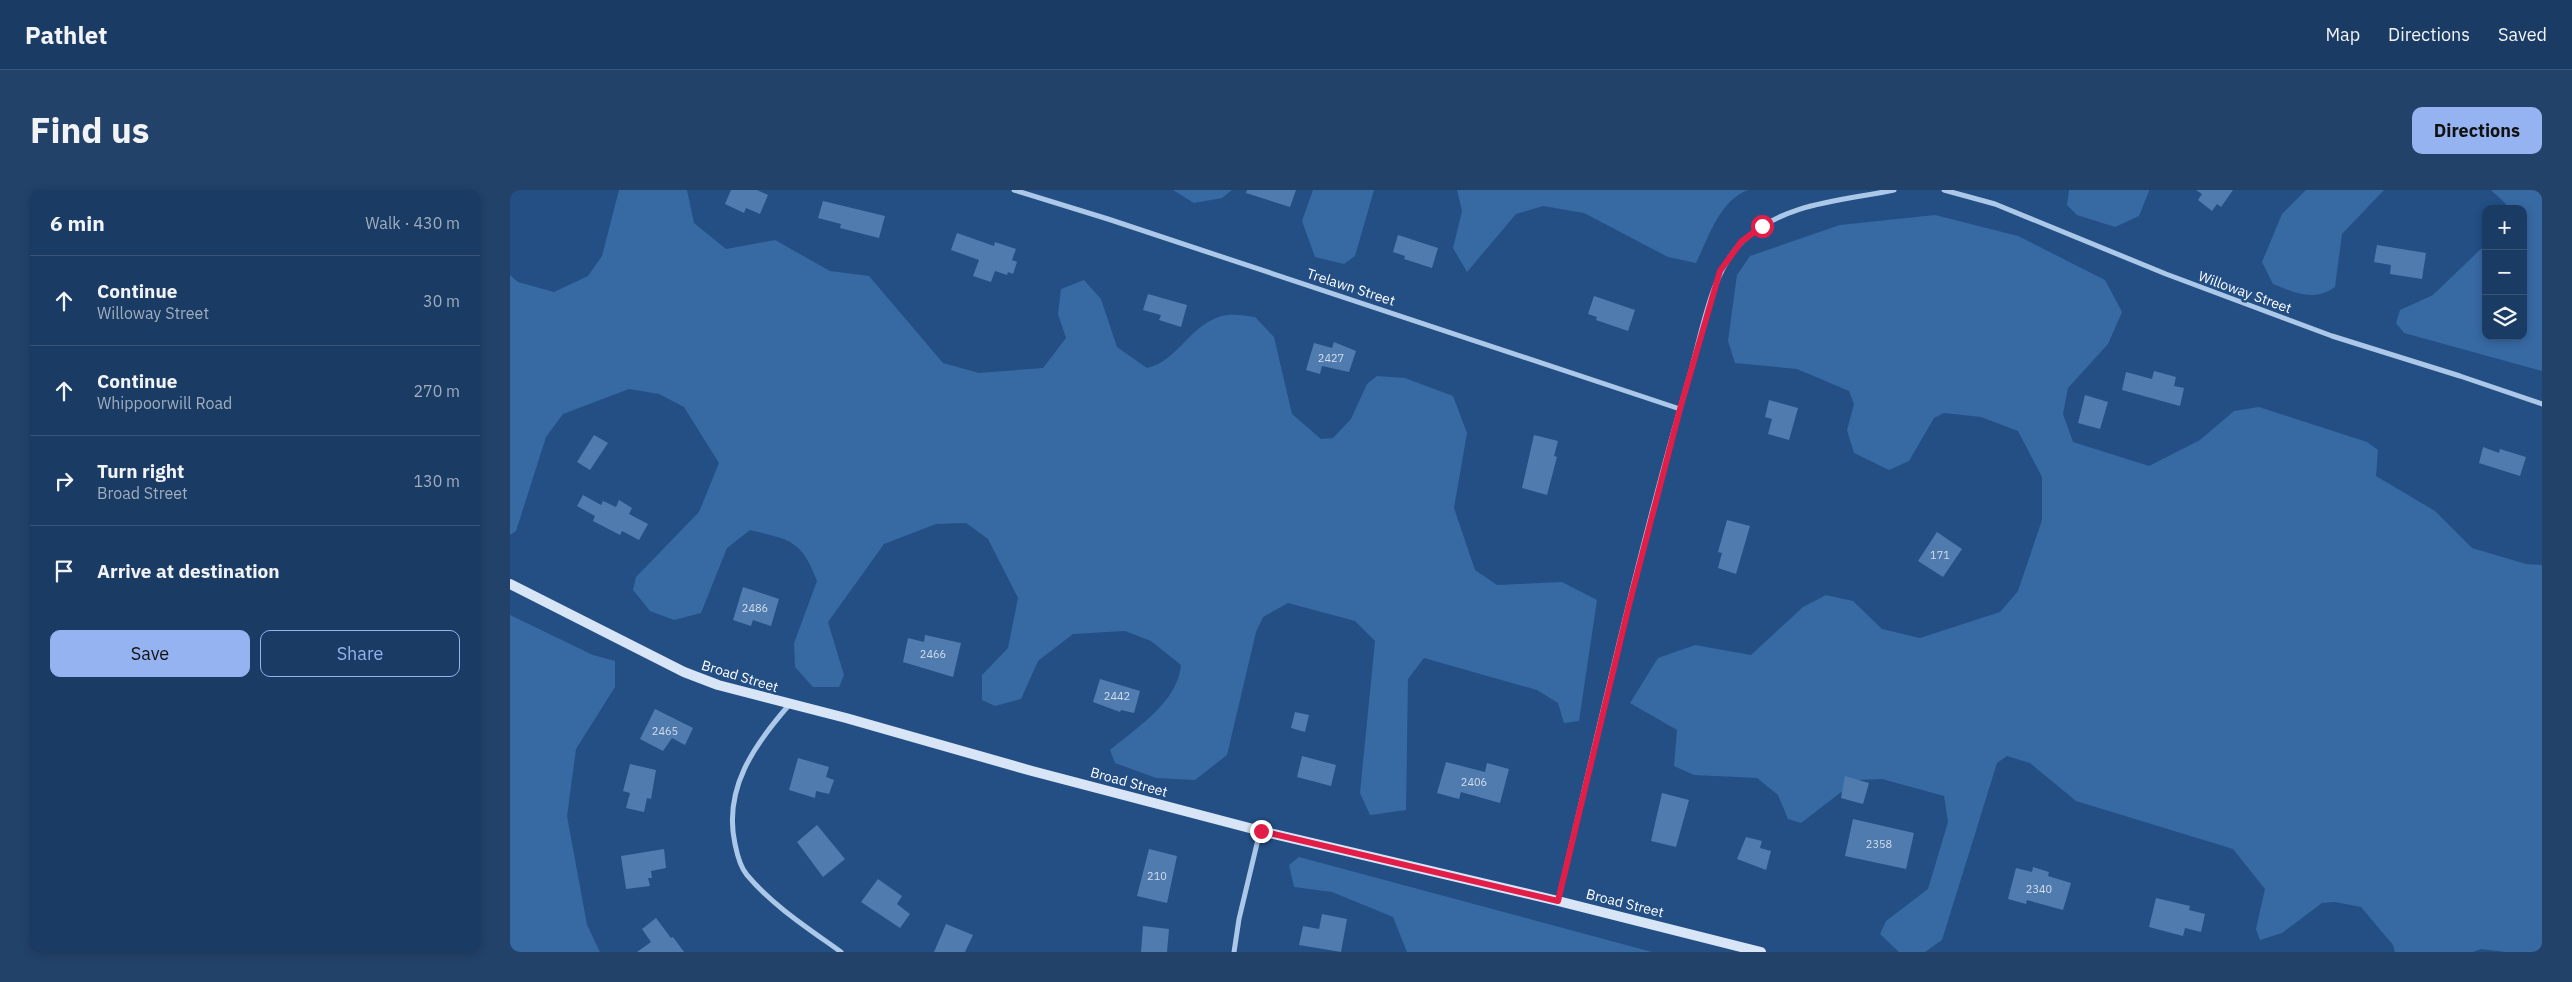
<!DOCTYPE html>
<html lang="en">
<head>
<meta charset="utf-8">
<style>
	body { margin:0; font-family:"IBM Plex Sans",sans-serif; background:#23426a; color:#f1f3f6 }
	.controls { position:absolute; right:15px; top:15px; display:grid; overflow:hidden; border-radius:10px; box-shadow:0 2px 8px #0003 }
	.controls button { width:45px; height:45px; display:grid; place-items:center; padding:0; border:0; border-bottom:1px solid #385578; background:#1a3b64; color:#f1f3f6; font:25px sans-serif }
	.stop { position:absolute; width:15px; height:15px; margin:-11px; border:4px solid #e11d48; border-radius:50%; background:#fff }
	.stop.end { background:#e11d48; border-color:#fff; box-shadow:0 1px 5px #0008 }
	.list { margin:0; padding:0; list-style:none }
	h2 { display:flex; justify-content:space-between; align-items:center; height:65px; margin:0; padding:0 20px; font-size:21px }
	h2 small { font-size:16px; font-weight:400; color:#9fadbf }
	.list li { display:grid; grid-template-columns:32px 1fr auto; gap:15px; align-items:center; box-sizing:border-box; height:90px; padding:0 20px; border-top:1px solid #385578 }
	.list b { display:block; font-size:19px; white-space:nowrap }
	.list p { margin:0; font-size:16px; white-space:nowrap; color:#9fadbf }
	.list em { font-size:16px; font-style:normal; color:#9fadbf }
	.actions { display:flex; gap:10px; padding:15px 20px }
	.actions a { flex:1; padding:11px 0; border:1px solid #95b2f1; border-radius:10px; text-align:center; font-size:18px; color:#95b2f1 }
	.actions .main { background:#95b2f1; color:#111 }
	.icon { flex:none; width:28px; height:28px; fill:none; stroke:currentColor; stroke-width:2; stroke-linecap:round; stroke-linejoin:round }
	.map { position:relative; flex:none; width:2032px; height:762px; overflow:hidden; border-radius:10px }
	header { display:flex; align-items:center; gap:30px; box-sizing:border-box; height:70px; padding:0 25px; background:#1a3b64; border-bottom:1px solid #385578 }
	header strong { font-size:24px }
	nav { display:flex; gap:28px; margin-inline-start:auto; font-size:18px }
	.intro { display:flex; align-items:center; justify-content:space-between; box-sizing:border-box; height:120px; padding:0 30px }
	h1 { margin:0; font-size:35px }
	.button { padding:12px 22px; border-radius:10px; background:#95b2f1; color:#111; font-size:18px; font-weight:700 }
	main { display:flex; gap:30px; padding:0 30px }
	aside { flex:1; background:#1a3b64; border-radius:10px; box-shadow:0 2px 8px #0003 }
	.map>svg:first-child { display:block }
</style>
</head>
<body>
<header>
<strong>Pathlet</strong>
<nav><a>Map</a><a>Directions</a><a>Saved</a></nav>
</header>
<div class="intro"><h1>Find us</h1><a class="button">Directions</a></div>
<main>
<aside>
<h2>6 min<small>Walk · 430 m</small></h2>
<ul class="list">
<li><svg class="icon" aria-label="ahead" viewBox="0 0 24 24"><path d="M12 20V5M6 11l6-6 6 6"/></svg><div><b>Continue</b><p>Willoway Street</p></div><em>30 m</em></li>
<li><svg class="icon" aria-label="ahead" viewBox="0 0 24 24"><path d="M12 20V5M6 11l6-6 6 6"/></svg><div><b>Continue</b><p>Whippoorwill Road</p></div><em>270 m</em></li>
<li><svg class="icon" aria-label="right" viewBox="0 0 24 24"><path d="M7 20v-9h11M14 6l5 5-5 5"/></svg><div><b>Turn right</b><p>Broad Street</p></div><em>130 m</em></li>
<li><svg class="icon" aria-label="arrive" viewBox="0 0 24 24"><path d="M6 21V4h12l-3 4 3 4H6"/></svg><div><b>Arrive at destination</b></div></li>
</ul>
<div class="actions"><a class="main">Save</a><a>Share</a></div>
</aside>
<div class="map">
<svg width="2032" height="762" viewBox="0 0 2032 762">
	<rect width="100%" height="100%" fill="#234f85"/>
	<path fill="#3769a2" d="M109,0H177L184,33L216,59L265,50L320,81L359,86L433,173L469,183L533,178L556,148L548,124L551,99L574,90L591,109L607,157L637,178C669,171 682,130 717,125C726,124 736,126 745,127L764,147L782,224L811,249L823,248L841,229L857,194L867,186L895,188L943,206L957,243L944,318L965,380L987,395L1052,392L1087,410L1069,531L1054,533L1048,513L1027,500L914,468L898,489L896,620L860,625L850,603L865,451L845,431L778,413L753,427L746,442L717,565L685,590L646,588L605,573L600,560C626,538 668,512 671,475L641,451L615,441L563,444L528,471L511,509L485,516L472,510V485L498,458L508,408L478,349L456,333L426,334L374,354L318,432L334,485L329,497H303L285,477L284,453L307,391C291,349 280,350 240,340L217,358L191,423L164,430L140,421L123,400L126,387L189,322L209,273L174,217L149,204L119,199L53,224L36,247L6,341L0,345V85L8,92L44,102L78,86L92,66Z
		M663,0H722L712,8L684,13Z
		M803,0H864L845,66L834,74L805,67L792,31Z
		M947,0H1238C1209,11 1199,47 1186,73L1158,67L1074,23L1033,16L1006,24L957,82L943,58L952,21Z
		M1559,0H1639V1L1629,26L1605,37L1567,25L1557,15Z
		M1796,0H1874L1832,44L1825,97C1804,112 1785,103 1763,94L1752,72L1772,24Z
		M1981,0H2032V181L1894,143L1886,133L1890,120L1923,105L1976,54V146H2013V19H1995L1996,14Z
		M1425,25L1508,46L1595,90L1612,122L1598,154L1558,198L1553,224L1563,252L1639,276L1690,250L1724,221L1749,217L1857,252L1868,260L1866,286L1925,321L1962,358L2016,374L2032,375V762H1996L1971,759L1963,762H1885L1883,755L1851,717L1825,712L1812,713L1772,743L1750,750L1746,739L1755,699L1723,659L1566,611L1520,573L1497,566L1487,573L1432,750L1415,762H1389L1370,744L1376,731L1418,699L1438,632L1434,606L1372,589L1347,590L1291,633L1278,629L1268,605L1247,588L1184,585L1164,576L1167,540L1120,513L1148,468L1185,455L1241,465L1293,417L1316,405L1343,411L1372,439L1410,448L1490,422L1508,401L1532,330V287L1508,241L1471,227L1434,223L1424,228L1399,271L1379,280L1344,263L1337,240L1344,214L1339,201L1287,179L1225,173L1218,151L1227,85L1240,66L1330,35Z
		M0,425L83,465L105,471V497L66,559L57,626L77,735L90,762H0Z
		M789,667L1142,762H897L883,727L822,702L784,697L779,675Z"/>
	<path fill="#507baf" d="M221,0H247L258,5L250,24L236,18L234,23L215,14Z
		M737,0H786L780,17L736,3Z
		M1686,0H1723L1711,17L1707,14L1702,21L1688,10L1692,4Z
		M313,11L375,26L369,48L330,38L331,34L308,28Z
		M447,43L484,56L485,52L506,59L502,70L507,72L503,84L498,82L497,85L485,81L481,92L463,86L469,70L441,60Z
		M888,45L928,58L922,78L894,69L895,66L883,62Z
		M1867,55L1916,63L1912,89L1880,84L1881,75L1864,72Z
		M638,104L677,115L671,137L649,130L651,125L633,120Z
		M1084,106L1125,120L1118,141L1086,130L1087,127L1078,124Z
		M824,152L846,161L839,182L812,176L810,184L796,180L804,153L822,158Z
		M1644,181L1666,187L1664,196L1674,198L1670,216L1612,200L1616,182L1642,189Z
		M1575,205L1598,212L1590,239L1568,233Z
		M1259,210L1288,218L1279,250L1258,244L1262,229L1255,227Z
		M84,245L98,253L80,280L67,272Z
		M1024,245L1048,251L1044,266L1047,267L1037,305L1012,298Z
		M1973,257L1989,263L1990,259L2016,267L2010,286L1969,273Z
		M73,305L91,315L93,311L106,317L109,310L122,318L119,324L138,334L129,350L112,341L110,345L83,331L85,326L67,316Z
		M1217,330L1240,336L1226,384L1208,378L1212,363L1208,362Z
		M1427,342L1452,359L1433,387L1408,371Z
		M233,397L269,409L261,436L243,430L241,436L223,430Z
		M415,445L451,453L443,487L393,472L398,448L414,452Z
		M590,489L630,501L624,523L611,520L610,522L583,512Z
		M145,519L183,538L175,555L162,548L153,561L130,549Z
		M785,522L799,525L795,542L781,538Z
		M792,566L826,575L821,596L787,587Z
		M288,568L319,577L316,587L324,590L319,604L306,601L305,608L279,600Z
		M936,572L975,582L977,573L999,579L990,613L951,602L949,609L927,603Z
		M120,574L146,580L141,609L137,608L134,622L116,618L120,603L113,601Z
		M1335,586L1359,593L1353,614L1331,608Z
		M1152,603L1179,610L1166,657L1141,651Z
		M1343,629L1404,643L1396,679L1335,666Z
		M307,635L335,669L313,687L287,652Z
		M1236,647L1252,651L1250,658L1261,661L1256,680L1227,669Z
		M154,659L156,678L141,681L142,688H138L140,696L116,699L111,666Z
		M639,659L667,666L657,713L627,706Z
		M1523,677L1539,682L1538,686L1561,693L1553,720L1517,710L1516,714L1498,709L1506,678L1522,682Z
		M368,689L392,706L387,714L400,724L390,738L351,712Z
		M1646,708L1680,716L1679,720L1695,724L1691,742L1675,738L1673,746L1639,737Z
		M812,724L837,729L831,762L789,755L793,736L809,739Z
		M146,728L161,748L163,747L174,762H127L141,752L132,739Z
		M436,734L463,745L455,762H424Z
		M633,736L659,739L657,762H631Z"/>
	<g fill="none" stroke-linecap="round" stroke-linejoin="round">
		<path stroke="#acc8e8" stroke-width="5" d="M504,0L598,29L1170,219
			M1434,0L1485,14L1656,84L1822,146L1950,186L2032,214
			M279,515C244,555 213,599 225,654C227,664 230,677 237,685C263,716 299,739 331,762
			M1048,711C1090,535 1129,358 1180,184C1192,143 1201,81 1233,51C1275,12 1331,11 1384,0
			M724,762L729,729L750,641"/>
		<path stroke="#d7e5f7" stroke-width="10" d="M0,394L174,482L208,495L336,528L522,581L751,641L1048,711L1251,762"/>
	</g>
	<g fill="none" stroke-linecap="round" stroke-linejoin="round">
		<path stroke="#e11d48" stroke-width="6" d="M751,641L1048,711L1119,415L1170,219L1210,81L1231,52L1252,36"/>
	</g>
	<g text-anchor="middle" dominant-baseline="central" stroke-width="5" stroke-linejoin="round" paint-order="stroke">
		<g font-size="11" fill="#d3deeb">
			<text x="821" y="168">2427</text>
			<text x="1430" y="365">171</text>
			<text x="245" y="418">2486</text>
			<text x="423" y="464">2466</text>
			<text x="607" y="506">2442</text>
			<text x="155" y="541">2465</text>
			<text x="964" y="592">2406</text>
			<text x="1369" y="654">2358</text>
			<text x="647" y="686">210</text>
			<text x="1529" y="699">2340</text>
		</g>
		<g font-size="14" fill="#fff" stroke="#234f85">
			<text transform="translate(841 97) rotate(18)">Trelawn Street</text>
			<text transform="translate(1735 102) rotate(20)">Willoway Street</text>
			<text transform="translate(230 486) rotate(17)">Broad Street</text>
			<text transform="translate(619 592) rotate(15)">Broad Street</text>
			<text transform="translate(1115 713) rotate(14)">Broad Street</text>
		</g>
	</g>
</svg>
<div class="controls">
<button>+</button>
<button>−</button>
<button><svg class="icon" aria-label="layers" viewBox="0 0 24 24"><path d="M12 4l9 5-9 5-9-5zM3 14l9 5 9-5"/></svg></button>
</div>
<div class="stop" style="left:1252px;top:36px"></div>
<div class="stop end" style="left:751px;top:641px"></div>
</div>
</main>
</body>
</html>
